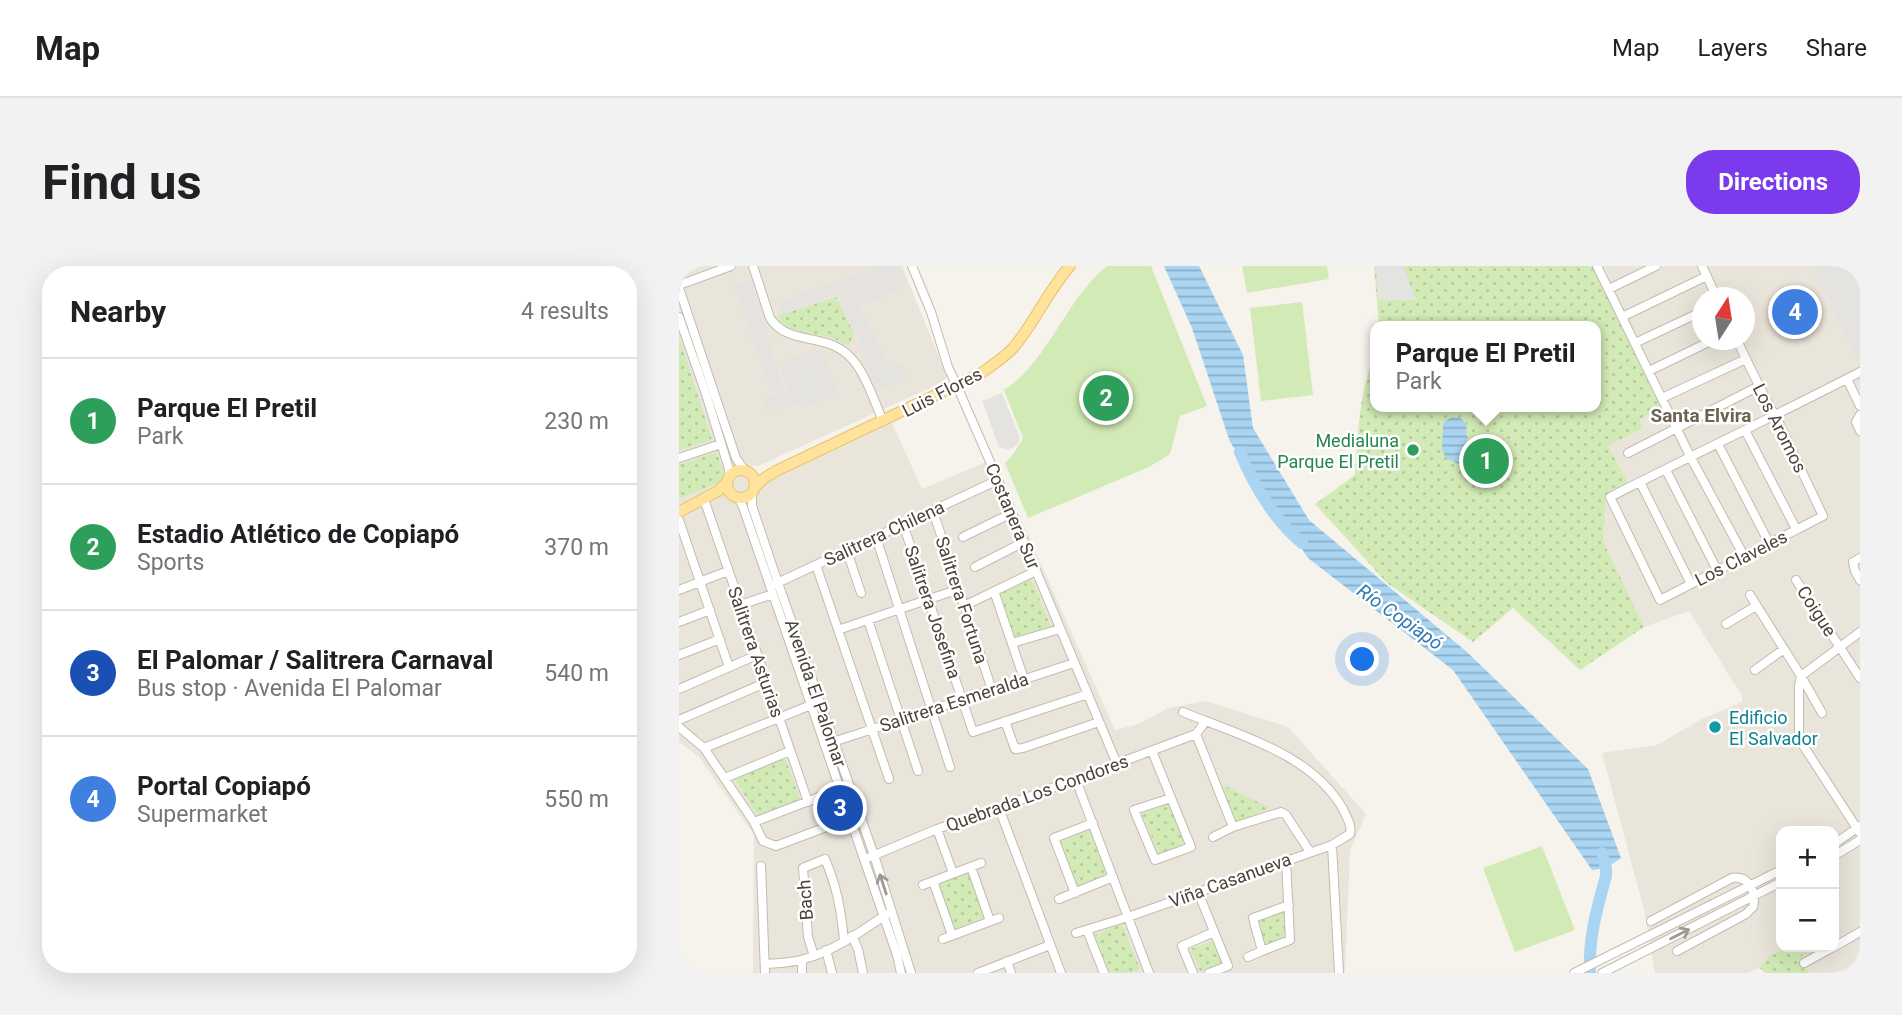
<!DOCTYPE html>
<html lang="en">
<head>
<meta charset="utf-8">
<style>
	body { margin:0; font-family:Roboto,sans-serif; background:#f2f2f2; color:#202124 }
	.controls { position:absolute; right:21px; bottom:21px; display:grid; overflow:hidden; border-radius:14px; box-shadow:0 7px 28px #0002 }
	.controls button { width:63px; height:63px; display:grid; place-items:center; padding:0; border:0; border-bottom:2px solid #e0e0e0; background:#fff; color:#202124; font:35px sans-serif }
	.compass { position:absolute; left:1013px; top:21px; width:63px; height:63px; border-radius:50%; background:#fff; box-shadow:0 7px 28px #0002; rotate:12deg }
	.you { position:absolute; left:684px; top:394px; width:24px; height:24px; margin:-18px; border:5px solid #fff; border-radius:50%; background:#1a73e8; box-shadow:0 0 0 10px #1a73e833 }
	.badge { display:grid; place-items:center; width:46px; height:46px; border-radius:50%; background:#7c3aed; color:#fff; font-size:23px; font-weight:700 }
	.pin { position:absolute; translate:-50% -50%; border:4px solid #fff; box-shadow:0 2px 7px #0006 }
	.popup { position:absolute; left:691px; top:55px; width:231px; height:91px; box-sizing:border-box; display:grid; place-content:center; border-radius:14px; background:#fff; filter:drop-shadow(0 2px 5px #0005); font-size:23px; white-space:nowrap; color:#757577 }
	.popup b { font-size:26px; color:#202124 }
	.popup::after { content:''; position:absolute; left:50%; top:100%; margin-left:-14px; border:14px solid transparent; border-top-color:#fff }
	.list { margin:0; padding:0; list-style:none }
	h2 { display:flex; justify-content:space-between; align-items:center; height:91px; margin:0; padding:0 28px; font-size:30px }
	h2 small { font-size:23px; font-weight:400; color:#757577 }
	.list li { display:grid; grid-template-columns:46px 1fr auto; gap:21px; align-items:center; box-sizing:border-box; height:126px; padding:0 28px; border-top:2px solid #e0e0e0 }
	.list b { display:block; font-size:26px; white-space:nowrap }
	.list p { margin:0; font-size:23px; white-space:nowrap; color:#757577 }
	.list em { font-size:23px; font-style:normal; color:#757577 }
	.map { position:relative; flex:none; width:1181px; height:707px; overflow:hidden; border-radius:28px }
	header { display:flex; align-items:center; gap:42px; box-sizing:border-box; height:98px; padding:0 35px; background:#fff; border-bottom:2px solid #e0e0e0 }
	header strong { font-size:33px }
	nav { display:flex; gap:38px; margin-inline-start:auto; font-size:24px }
	.intro { display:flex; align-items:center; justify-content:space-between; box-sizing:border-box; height:168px; padding:0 42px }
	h1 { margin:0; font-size:49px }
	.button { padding:18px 32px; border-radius:28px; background:#7c3aed; color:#fff; font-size:24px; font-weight:700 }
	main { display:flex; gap:42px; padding:0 42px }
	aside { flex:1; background:#fff; border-radius:28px; box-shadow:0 7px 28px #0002 }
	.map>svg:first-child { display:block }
</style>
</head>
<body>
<header>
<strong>Map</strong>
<nav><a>Map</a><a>Layers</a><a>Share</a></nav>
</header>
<div class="intro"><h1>Find us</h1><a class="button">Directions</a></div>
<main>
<aside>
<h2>Nearby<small>4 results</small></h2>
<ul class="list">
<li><span class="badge" style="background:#2e9e5b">1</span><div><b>Parque El Pretil</b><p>Park</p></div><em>230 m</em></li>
<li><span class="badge" style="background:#2e9e5b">2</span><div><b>Estadio Atlético de Copiapó</b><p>Sports</p></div><em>370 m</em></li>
<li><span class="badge" style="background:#1a4fb4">3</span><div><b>El Palomar / Salitrera Carnaval</b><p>Bus stop · Avenida El Palomar</p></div><em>540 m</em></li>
<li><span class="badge" style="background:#3f7fe0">4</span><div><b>Portal Copiapó</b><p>Supermarket</p></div><em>550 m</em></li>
</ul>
</aside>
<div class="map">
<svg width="1181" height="707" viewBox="0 0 1181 707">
	<defs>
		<pattern id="park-dots" width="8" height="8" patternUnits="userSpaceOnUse" patternTransform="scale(1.75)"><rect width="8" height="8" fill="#d2eab5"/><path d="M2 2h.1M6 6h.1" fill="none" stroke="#b6ca9c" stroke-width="1.8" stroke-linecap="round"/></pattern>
		<pattern id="water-rules" width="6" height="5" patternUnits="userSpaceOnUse" patternTransform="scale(1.75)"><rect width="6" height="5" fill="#a9d4f2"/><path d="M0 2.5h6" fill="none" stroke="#8caec5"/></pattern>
	</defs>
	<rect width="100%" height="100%" fill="#f6f3ec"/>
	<path fill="#eae5da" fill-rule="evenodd" d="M0,0H223L268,111L264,116L79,200H67L74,223L213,157L243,223L315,193L436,464L460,458L489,442L527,435L609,461L687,548L671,585L666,707H74L75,569L20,491L0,476Z
		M915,0H1181V707H1086L1080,702L1069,707H976L965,644L923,487L978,479L1021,454L1063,436V430L1010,345L965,361L926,279L924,270L929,180L964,161ZM1024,32H1066V74H1024ZM1102,565H1155V681H1102Z"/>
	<path fill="#d2eab5" d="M428,0H472L528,140L501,150L491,188L470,201L349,252L326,197L335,187L344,172L325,124C369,96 386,34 428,0Z
		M563,0H648L650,13L568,27Z
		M623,36L634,129L582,135L571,42Z
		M863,580L896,664L836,686L804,602Z"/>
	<path fill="url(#park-dots)" d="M695,0H915L984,141L961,153L964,162L929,180L950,219L927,233L924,270L926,279L965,361L901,404L834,342L794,376L708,317L636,238L676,209C679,170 680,121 697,87V141H917V60H700Z
		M157,31L175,67L170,80C148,65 121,71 101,56L99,50Z
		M0,70L33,174L0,184Z
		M38,186L44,206L43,215L0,233V199Z
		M352,312L372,361L336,373L321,327Z
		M106,491L121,533L78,549L55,512Z
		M544,519L591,542L556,557Z
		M490,537L506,579L480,588L463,548Z
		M411,564L428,608L399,621L381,576Z
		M289,605L305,651L276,663L259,617Z
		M606,644L608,672L586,680L579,655Z
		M443,658L461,703L451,707H430L416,669Z
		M534,675L544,696L521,705L511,683Z
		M1110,681H1139L1140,683L1132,688H1124L1121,694L1130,707H1086L1081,702L1089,691Z"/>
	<path fill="#e5e3e0" d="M198,0H219L220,4L103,48L98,37Z
		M697,0H724L737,34H699Z
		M1133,0H1181V91L1179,92Z
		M222,4L228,19L183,39L181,44L209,101L223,97L229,112L199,125L177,67L159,30Z
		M71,15L105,123L92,127L56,21Z
		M144,81L159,129L122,141L119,137L87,146L83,132L109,125L101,97Z
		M323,127L341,172L339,178L330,184L320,181L303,135Z"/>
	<path fill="url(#water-rules)" d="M485,0H520L564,89L574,162L630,254L788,386L909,503L942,592L927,602L913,604L774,404L629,292L551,176L513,62Z
		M773,151C794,151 785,168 789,180C793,193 807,198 812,211L808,220H800L780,198L768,193L765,188L763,182L764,159L766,155Z"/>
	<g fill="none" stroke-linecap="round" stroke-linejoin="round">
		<path stroke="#a9d4f2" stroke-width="12" d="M561,186C575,220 595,253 623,277
			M911,707C909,674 918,642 927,610V603L923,587"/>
		<defs>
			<path id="minor" d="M74,0L91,52C108,79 145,67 168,88C185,102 195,135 204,155
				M233,0L252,46L269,101L278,120L319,214L438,498
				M918,0L1012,192L1065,290
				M1023,0L1038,32
				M0,19L52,0
				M0,22L57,192L66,205
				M930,23L977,0
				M0,51L27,128L50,203V211
				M943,51L1028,10
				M1058,74C1071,102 1085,130 1100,157L1144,250L981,334L931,231C1014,189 1098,149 1181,106
				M956,77L1024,45
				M970,105L1034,74
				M1168,113L1181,140
				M983,132L1067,93
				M1181,149L1177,156L1181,165
				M1066,164L1117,263
				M1039,178L1090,277
				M949,187L1080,120
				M0,192L42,178
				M987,204L1038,304
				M961,216L1012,318
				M73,226V240L99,317L195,589L232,707
				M59,231L64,241L218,689L222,707
				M26,236L129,536
				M254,245L313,424
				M0,254L50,401
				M224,258L294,466L409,428
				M197,271L271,501
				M284,271L333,247
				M168,285L182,327
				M1181,292L1174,296L1176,305L1181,314
				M137,299L210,513
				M296,301L345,276
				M1117,314L1181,412
				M96,318L319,214
				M0,324L49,305
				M315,325L345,413
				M1071,329L1122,410L1143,447
				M61,339L94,328
				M285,340L357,305
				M189,354L239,505
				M0,356L31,344
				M1047,358L1077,340
				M159,364L280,323
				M1181,366L1122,410L1120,419V473L1181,567
				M333,377L381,363
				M0,389L41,373
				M1076,404L1105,383
				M0,423L78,389
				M0,454L88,416
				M326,455L336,483L344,482L420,456
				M0,461L25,482L137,437
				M517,468L554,561L602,546L607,549L631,586
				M154,476L395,397
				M25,482L75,556L84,575L97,580L171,552
				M473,485L512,581L476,594L455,544L492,532
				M46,512L111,485
				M397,514L470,707
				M320,542L382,707
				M75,556L161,523
				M258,563L274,607
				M534,571L554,561
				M1155,578L1181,560
				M653,579L660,707
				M1155,590L1181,574
				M191,591L258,563L320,542L517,468L527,455
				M607,594L611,674L583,685L574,652L610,639
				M82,600L86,707
				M292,601L311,655
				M254,615L273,669
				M244,619L302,597
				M519,626L549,700L530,707
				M396,627L375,572L414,557
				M380,633L434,611
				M972,655L1053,612C1070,609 1078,627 1074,641L1067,648L998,685
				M408,664L425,707
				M397,667L449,651L653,579L671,568C673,559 668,552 664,543C632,487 559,469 504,446
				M173,670L179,683L184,707
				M264,673L320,652
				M1155,681L1181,666
				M147,684L153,707
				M135,690L129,671L124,602L146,593C158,621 162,644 165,674
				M569,691L583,685
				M123,694V707
				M328,695L332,707
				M1125,697L1154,681
				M87,698C100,697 113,697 125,693C155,685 183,665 208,648
				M299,707L371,679
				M514,707L503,680L535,666
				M895,707L1102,604
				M923,707L1102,616"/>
			<path id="major" d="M48 218a14 14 0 1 1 28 0a14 14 0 1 1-28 0Z
				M75,222L84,213L97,205L301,108C312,100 325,92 335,81C356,56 369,25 391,0
				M0,246L39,225L48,216"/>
		</defs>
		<use href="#minor" stroke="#c2bbae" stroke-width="10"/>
		<use href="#major" stroke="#e6c16a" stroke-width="12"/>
		<use href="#minor" stroke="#fff" stroke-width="8"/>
		<use href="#major" stroke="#ffe39c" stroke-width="10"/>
	</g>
	<defs><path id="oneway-shaft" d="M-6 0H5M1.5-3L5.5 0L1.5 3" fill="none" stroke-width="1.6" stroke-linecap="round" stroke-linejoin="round" transform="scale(1.75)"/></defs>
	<g stroke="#9c9892">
		<use href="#oneway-shaft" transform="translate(204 618) rotate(-108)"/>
		<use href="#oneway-shaft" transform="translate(1001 668) rotate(-27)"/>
	</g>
	<circle fill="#2e9e5b" stroke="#fff" stroke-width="2.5" cx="734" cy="184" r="7"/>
	<circle fill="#0f9aa8" stroke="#fff" stroke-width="2.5" cx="1036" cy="461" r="7"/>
	<g text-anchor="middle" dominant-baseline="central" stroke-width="5" stroke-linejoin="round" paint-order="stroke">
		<g font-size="18" fill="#4b4439" stroke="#fff">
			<text transform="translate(263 126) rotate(-27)">Luis Flores</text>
			<text transform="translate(1101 162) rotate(63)">Los Aromos</text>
			<text transform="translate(334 250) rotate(67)">Costanera Sur</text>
			<text transform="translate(205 267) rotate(-25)">Salitrera Chilena</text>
			<text transform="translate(1062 292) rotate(-27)">Los Claveles</text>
			<text transform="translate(283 334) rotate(72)">Salitrera Fortuna</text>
			<text transform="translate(1138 345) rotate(57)">Coigue</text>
			<text transform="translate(254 346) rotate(71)">Salitrera Josefina</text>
			<text transform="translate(77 386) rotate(71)">Salitrera Asturias</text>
			<text transform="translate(137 427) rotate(71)">Avenida El Palomar</text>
			<text transform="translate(275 436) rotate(-18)">Salitrera Esmeralda</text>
			<text transform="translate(358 527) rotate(-20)">Quebrada Los Condores</text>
			<text transform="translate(551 614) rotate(-20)">Viña Casanueva</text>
			<text transform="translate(126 634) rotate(-94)">Bach</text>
		</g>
		<g font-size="18" fill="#27864d" stroke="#fff" text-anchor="end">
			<text x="720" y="174">Medialuna<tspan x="720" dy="21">Parque El Pretil</tspan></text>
		</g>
		<g font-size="18" fill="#0d838f" stroke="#fff" text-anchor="start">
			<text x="1050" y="451">Edificio<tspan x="1050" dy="21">El Salvador</tspan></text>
		</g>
		<g font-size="19" font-weight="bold" fill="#6e6250" stroke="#fff">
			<text x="1022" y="149">Santa Elvira</text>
		</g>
		<g font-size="19" font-style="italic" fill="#2e7ab2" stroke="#fff">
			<text transform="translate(721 351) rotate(35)">Río Copiapó</text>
		</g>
	</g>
</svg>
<div class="controls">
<button>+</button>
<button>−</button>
</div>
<svg class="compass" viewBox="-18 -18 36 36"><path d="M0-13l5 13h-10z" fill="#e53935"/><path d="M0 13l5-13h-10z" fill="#757577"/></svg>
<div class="you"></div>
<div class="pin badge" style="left:807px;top:195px;background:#2e9e5b">1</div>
<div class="popup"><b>Parque El Pretil</b>Park</div>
<div class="pin badge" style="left:427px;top:132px;background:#2e9e5b">2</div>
<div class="pin badge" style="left:161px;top:542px;background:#1a4fb4">3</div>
<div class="pin badge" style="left:1116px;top:46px;background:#3f7fe0">4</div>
</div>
</main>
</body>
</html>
